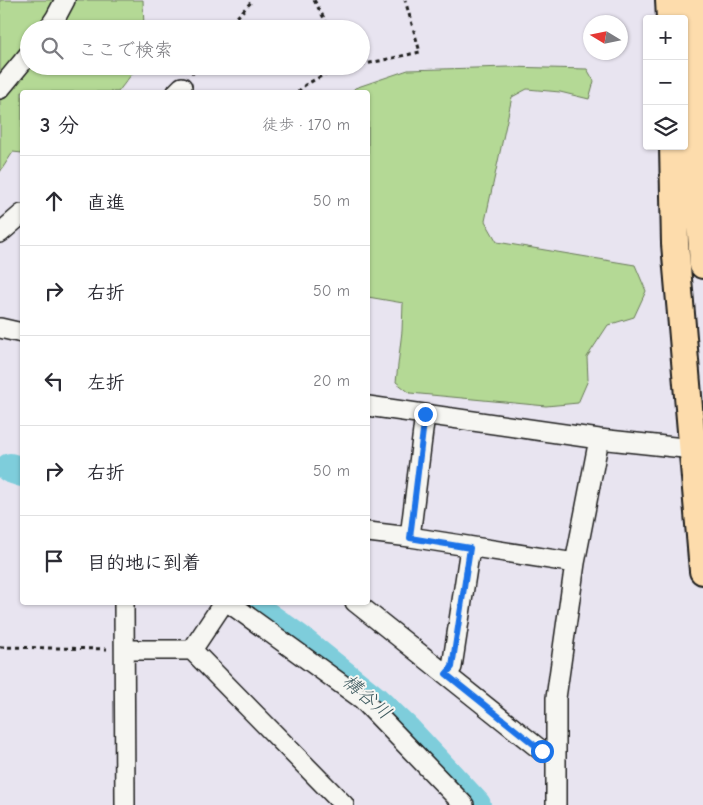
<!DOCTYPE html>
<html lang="ja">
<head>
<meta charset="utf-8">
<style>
	body { margin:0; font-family:"Comic Neue","Klee One",sans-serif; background:#f2f2f3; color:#2b2b33 }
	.controls { position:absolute; right:15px; top:15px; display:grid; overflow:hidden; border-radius:5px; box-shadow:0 1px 4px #0004 }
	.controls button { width:45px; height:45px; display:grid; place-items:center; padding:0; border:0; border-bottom:1px solid #e1e1e2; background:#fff; color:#2b2b33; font:25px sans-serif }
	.compass { position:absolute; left:583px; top:15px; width:45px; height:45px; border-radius:50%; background:#fff; box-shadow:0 1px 4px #0004; rotate:280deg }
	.stop { position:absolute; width:15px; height:15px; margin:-11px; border:4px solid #1a73e8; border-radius:50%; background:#fff }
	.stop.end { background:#1a73e8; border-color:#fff; box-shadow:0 1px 5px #0008 }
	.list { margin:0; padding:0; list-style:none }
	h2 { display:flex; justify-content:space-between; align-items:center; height:65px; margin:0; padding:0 20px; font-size:21px }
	h2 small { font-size:16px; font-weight:400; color:#7c7c81 }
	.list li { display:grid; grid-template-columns:32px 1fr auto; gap:15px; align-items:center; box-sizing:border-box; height:90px; padding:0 20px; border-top:1px solid #e1e1e2 }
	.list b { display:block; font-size:19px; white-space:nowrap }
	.list em { font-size:16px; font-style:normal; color:#7c7c81 }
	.icon { flex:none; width:28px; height:28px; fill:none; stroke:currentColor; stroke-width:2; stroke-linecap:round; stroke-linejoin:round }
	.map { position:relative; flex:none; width:703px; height:805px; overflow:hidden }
	.search { position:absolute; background:#fff; box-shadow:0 1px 4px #0004; left:20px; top:20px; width:350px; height:55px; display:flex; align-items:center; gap:12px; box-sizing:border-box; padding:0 18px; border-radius:28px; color:#7c7c81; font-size:19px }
	.panel { position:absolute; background:#fff; box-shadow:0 1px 4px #0004; left:20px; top:90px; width:350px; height:515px; border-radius:5px }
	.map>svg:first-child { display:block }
</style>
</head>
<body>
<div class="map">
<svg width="703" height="805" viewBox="0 0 703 805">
	<rect width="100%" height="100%" fill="#e8e4f0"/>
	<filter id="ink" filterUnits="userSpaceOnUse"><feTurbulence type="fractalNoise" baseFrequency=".02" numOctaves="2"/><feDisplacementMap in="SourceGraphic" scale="10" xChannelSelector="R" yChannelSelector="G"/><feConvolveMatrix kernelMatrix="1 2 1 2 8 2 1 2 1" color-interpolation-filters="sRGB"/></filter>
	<g filter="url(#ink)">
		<path fill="#b4d995" stroke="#687a58" d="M0,0H143L144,29H29V66H138L118,92H22V153L13,152L0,172Z
			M508,67L587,69L594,81L589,99L560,92L527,89L512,97L485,221L497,242L635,265L646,291L634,317L608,325L587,357L588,380L578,403L546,406L410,393L396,382L402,331L403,303L368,297V92H351L355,88L408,70Z"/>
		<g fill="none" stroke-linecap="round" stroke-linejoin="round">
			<path stroke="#7ecddb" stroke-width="30" d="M10,468L22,472
				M246,602L297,638L374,700L407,731L476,805"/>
			<defs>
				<path id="minor" d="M48,29L56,17L65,0
					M0,89L29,54
					M177,92L182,87
					M0,233L22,214
					M0,328L22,333
					M368,406L599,439L693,449H703
					M368,532L410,537L575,563
					M410,537L425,414
					M124,602L125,805
					M228,602L362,699L464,805
					M355,602L542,751L556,753
					M125,650H192L344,805
					M192,650L224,602
					M446,674L452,667L470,548
					M556,805V698L575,563L599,439"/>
				<path id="highway" d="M669,0L670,19
					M693,0L698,185L703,265
					M673,146L675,244L703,571"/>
			</defs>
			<use href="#minor" stroke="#1c1c1c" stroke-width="22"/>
			<use href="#highway" stroke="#1c1c1c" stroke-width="30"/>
			<path stroke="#1c1c1c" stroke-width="3" stroke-dasharray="4 4" stroke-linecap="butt" d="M314,0L330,29
				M226,29L253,0
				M361,65L420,52L405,0
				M329,72L330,66
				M192,74L198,66
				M298,92L305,85L329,72L354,66
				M0,647L107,649"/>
			<use href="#minor" stroke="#f6f6f2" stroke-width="19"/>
			<use href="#highway" stroke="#fddcac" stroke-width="26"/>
		</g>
	</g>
	<g fill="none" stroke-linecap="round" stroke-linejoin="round" filter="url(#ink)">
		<path stroke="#1a73e8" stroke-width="6" d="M425,414L410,538L470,548L452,667L446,674L542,751"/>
	</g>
	<g text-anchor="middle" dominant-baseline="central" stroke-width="4" stroke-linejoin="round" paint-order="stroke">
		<g font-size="19" font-style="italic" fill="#3e5a5f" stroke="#f6f6f2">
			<text transform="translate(367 697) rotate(41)">構谷川</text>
		</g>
	</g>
</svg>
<div class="controls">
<button>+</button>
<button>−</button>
<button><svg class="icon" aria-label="layers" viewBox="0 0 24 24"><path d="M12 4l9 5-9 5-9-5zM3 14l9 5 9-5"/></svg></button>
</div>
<svg class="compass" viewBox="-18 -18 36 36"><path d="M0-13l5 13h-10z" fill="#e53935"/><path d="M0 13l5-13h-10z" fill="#7c7c81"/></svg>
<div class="stop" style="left:542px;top:751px"></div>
<div class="stop end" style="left:425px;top:414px"></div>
<div class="search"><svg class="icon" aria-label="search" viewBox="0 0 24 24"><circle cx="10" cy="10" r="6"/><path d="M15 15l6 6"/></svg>ここで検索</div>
<section class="panel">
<h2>3 分<small>徒歩 · 170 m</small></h2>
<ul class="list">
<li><svg class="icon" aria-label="ahead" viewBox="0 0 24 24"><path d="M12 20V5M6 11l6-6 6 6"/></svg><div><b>直進</b></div><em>50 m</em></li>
<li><svg class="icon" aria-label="right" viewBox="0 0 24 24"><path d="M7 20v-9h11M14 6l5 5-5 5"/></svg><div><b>右折</b></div><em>50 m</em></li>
<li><svg class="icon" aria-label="left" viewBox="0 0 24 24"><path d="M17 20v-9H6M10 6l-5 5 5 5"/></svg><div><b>左折</b></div><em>20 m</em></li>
<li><svg class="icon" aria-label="right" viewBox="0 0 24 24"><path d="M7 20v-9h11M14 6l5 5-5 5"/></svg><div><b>右折</b></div><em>50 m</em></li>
<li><svg class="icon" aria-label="arrive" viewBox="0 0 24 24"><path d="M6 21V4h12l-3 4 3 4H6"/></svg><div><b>目的地に到着</b></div></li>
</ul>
</section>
</div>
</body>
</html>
